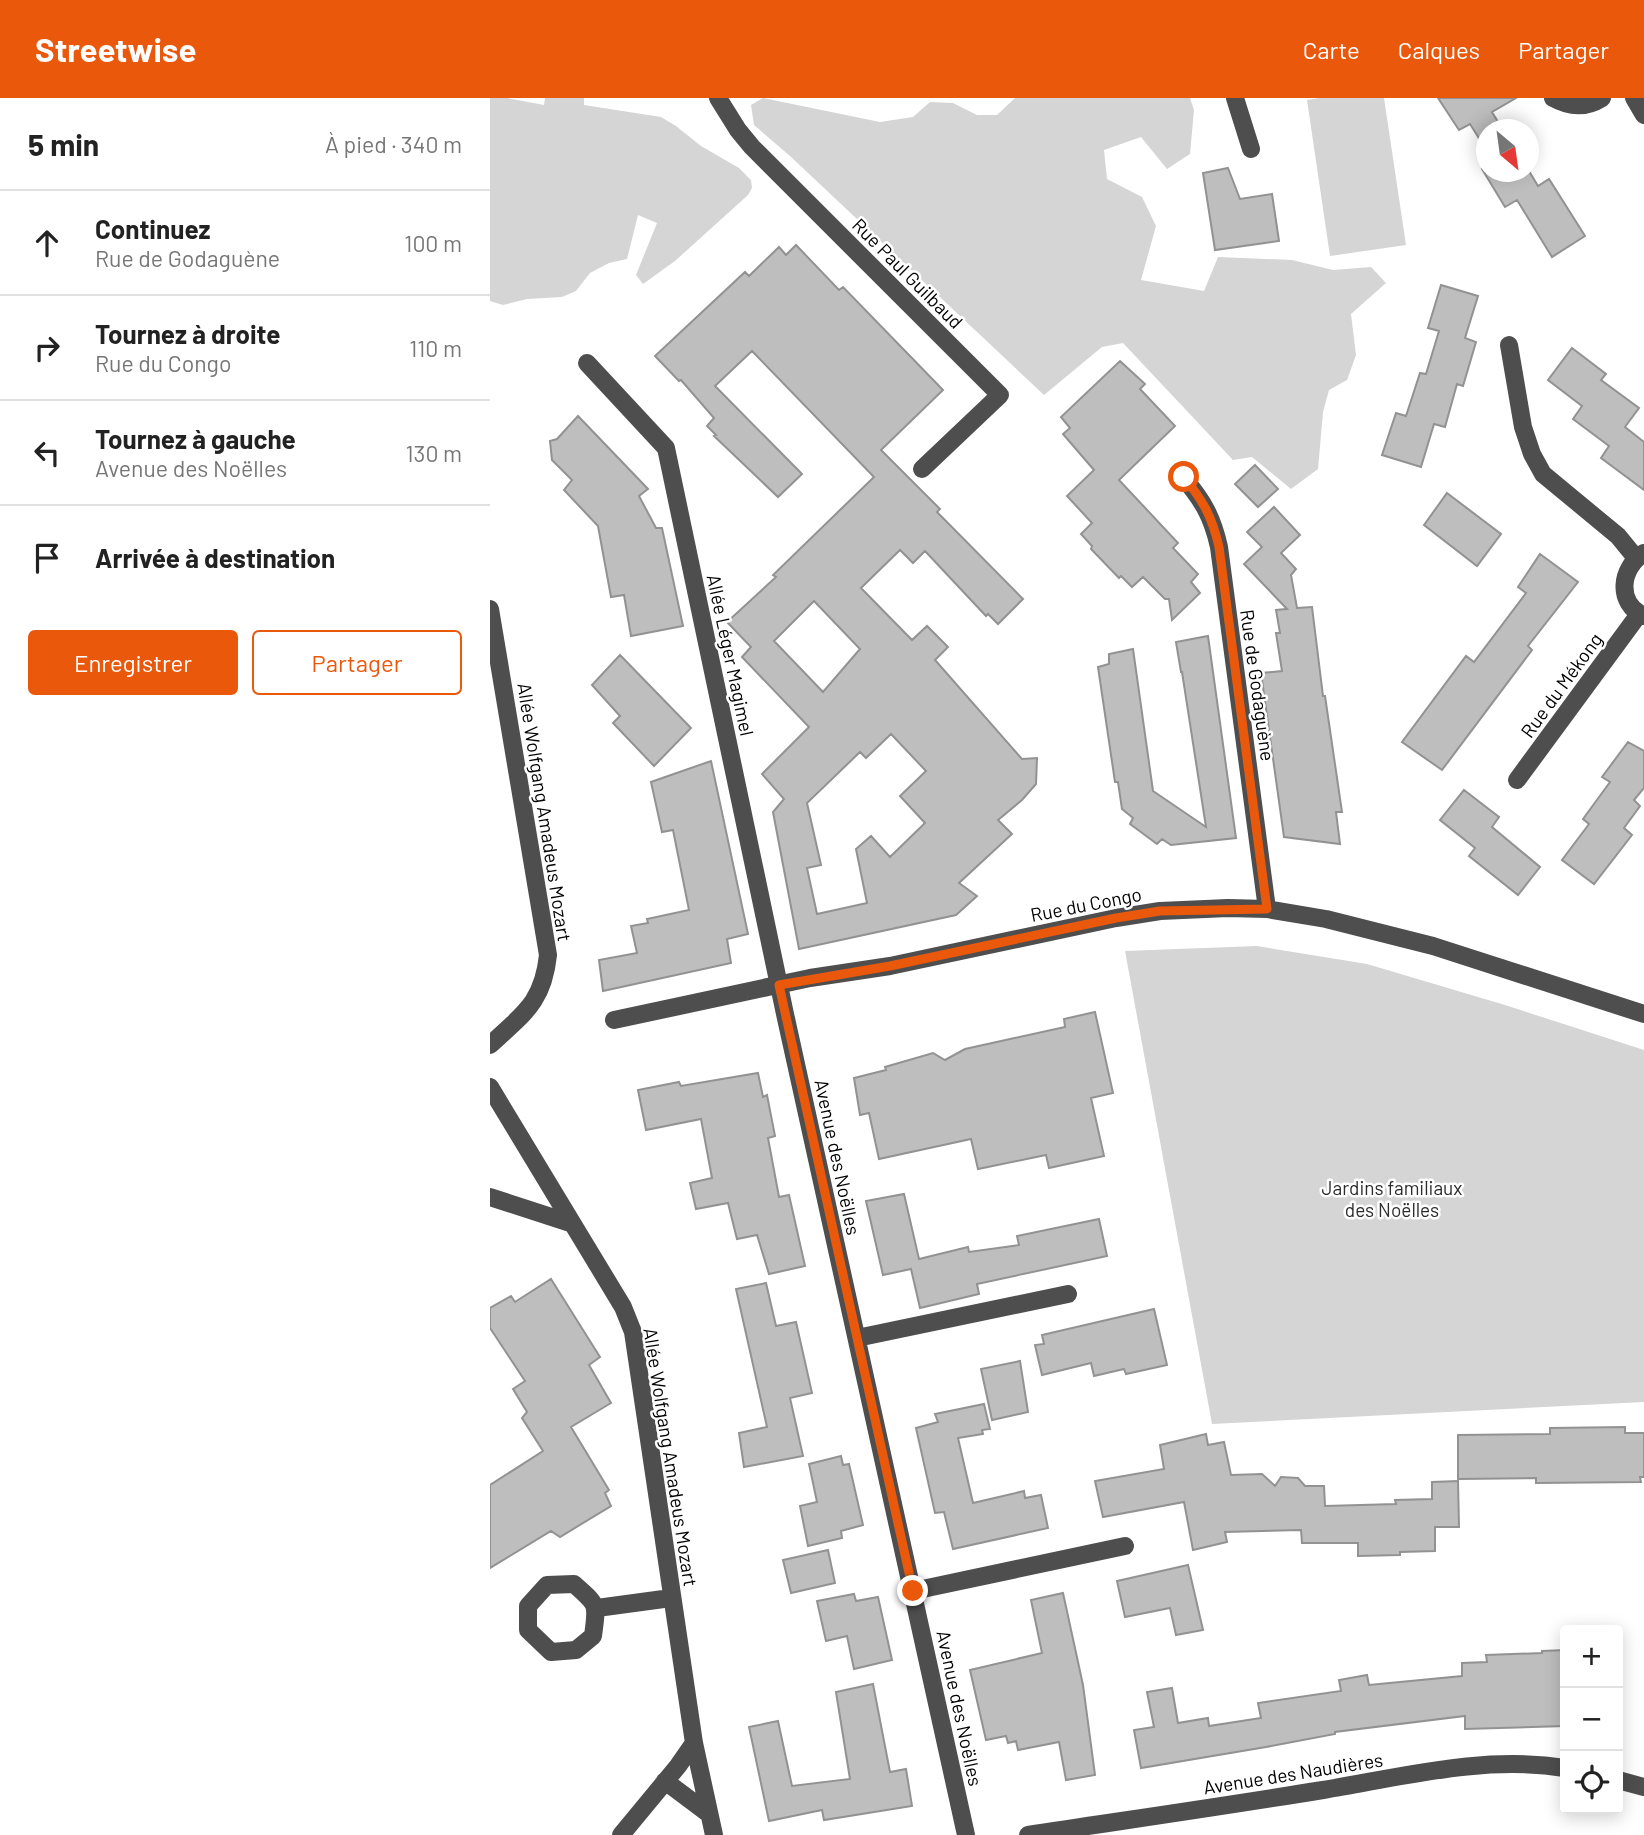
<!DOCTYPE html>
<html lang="fr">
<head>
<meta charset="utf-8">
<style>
	body { margin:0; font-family:Barlow,sans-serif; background:#f6f6f6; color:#222 }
	.controls { position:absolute; right:21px; bottom:21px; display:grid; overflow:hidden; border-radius:7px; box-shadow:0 4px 18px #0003 }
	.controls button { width:63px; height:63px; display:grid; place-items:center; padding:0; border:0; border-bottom:2px solid #e0e0e0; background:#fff; color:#222; font:35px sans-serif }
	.compass { position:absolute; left:986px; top:21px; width:63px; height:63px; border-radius:50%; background:#fff; box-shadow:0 4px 18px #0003; rotate:151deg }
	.stop { position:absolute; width:21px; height:21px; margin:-16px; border:5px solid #ea580c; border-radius:50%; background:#fff }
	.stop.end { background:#ea580c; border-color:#fff; box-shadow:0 2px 7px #0008 }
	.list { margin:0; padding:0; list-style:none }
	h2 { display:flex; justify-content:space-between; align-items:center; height:91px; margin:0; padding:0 28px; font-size:30px }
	h2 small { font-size:23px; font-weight:400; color:#767676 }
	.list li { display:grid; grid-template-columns:46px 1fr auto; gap:21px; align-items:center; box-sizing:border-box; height:105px; padding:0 28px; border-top:2px solid #e0e0e0 }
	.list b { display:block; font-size:26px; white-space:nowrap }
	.list p { margin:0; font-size:23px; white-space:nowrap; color:#767676 }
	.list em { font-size:23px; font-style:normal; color:#767676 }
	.actions { display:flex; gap:14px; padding:21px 28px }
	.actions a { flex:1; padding:16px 0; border:2px solid #ea580c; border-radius:7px; text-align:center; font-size:24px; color:#ea580c }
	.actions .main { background:#ea580c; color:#fff }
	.icon { flex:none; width:38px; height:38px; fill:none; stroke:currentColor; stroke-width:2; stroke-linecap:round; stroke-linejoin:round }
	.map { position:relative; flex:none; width:1154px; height:1737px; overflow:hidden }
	header { display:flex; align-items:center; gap:42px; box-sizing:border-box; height:98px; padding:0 35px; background:#ea580c; color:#fff }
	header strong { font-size:33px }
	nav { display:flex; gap:38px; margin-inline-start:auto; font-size:24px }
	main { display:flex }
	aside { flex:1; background:#fff }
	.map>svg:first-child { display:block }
</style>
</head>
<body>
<header>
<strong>Streetwise</strong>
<nav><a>Carte</a><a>Calques</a><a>Partager</a></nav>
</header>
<main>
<aside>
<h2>5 min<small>À pied · 340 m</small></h2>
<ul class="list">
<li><svg class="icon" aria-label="ahead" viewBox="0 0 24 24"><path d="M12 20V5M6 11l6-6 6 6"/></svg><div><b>Continuez</b><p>Rue de Godaguène</p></div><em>100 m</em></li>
<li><svg class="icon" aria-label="right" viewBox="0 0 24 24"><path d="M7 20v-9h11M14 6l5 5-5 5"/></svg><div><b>Tournez à droite</b><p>Rue du Congo</p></div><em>110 m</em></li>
<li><svg class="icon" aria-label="left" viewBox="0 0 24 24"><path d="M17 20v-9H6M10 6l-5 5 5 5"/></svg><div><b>Tournez à gauche</b><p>Avenue des Noëlles</p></div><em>130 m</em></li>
<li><svg class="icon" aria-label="arrive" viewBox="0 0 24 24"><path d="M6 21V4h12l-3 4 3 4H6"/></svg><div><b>Arrivée à destination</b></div></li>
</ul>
<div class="actions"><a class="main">Enregistrer</a><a>Partager</a></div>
</aside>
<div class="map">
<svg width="1154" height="1737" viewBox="0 0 1154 1737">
	<rect width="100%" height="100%" fill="#fff"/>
	<path fill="#d5d5d5" d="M0,0H17L54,7L55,0H94V7L171,19L186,28L211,48L249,70L261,82L262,90L258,97L185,163L153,186L146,177L167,125L148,117L137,161L119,165L100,175L86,193L72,199L37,201L13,207L0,203Z
		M273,0L390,24L423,19L440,4L463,5L487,17H507L525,0H700L704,12L700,56L677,71L651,39L614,52L617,81L652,99L666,128L651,182L714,193L728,159L802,162L843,172L881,169L896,185L861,216L866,257L857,282L839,292L833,314L828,371L801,391L762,359L743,362L633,245L612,249L554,297L300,58L264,27L261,7Z
		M830,0H894L916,147L840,158L817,2Z
		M767,848L877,866L1015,907L1154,952V1304L722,1326L635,853Z"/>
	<path fill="#bebebe" stroke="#929292" stroke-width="2" fill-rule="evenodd" d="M948,0H1026L1002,14L1013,32H997V53L980,26L969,32Z
		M997,67V74L1039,73L1048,88L1059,81L1095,138L1062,159L1027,102L1015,109L992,71Z
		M738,70L750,101L782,96L789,143L725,152L713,75Z
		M306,147L349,192L353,189L453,292L391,352L450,411L447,414L533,501L508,526L498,516L496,518L435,453L423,465L410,452L371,490L422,542L437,528L458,549L445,562L532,661L547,660L546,686L532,702L508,722L522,736L469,785L487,798L466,817L309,851L283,714L294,701L272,676L319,629L252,559L261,549L237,524L286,479L283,477L384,379L262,253L225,288L312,376L288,399L224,338L226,337L217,328L224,320L191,282L189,283L165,258L255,174L259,178L289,149L296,157ZM324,503L370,551L333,594L284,543ZM401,636L436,673L410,698L435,725L400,759L381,738L366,751L377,805L327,816L317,770L331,767L317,705L370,654L376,660Z
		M951,187L988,198L975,240L986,244L973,288L967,286L955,329L944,326L931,369L892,357L906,315L916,318L930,275L936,276L949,233L938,230Z
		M1082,250L1116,276L1111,282L1149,310L1135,329L1154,344V392L1111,360L1119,348L1083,321L1092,308L1058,282Z
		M630,263L655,286L650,291L685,328L629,382L688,445L683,450L708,476L701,484L710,495L682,522L679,501H675L653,479L642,489L631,478L629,480L601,451L602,448L591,436L602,425L577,398L604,372L573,336L580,330L571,319Z
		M88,318L158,391L149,398L166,430H172L193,528L141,538L134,497L121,499L108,428L74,392L82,382L62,362L60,343L67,341Z
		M765,367L788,391L768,409L745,386Z
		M957,395L1011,436L987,468L934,427Z
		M784,409L810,437L791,455L806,471L801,477L807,510L822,509L833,598H835L852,714H846L850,746L794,739L771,575L792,573L786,535H790L786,512L797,511L754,466L772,449L757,434Z
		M1050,456L1088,484L1038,548L1042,552L952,672L912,644L976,558L984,564L1036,495L1028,489Z
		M718,538L746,740L681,747L672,741L667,746L640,726L643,720L632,711L628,684H625L608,569L619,566V556L643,551L663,693L716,729L692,574H691L686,544Z
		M130,557L201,630L164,668L123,625L130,618L102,587Z
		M1138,644L1154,653V690L1144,702L1150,708L1134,730L1142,737L1104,786L1072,762L1099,726L1093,721L1120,684L1112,679Z
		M221,663L258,836L237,841L241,865L113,893L109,862L147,855L141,828L158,825L157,821L199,812L183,732L172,734L161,684Z
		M974,692L1009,719L1002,729L1050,769L1028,797L979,758L985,750L950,722Z
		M605,914L623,995L601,1000L614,1058L559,1070L556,1057L488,1071L481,1041L389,1061L379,1015L370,1017L364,980L396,972L395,969L443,955L455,962L475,951L575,929L574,921Z
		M268,975L273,999L277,997L285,1038L278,1040L289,1099L299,1097L315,1168L279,1176L267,1137L247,1141L238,1105L206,1111L200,1085L222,1080L211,1021L156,1032L148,992L189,984L191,988Z
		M414,1096L429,1161L478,1149L479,1154L529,1147L527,1138L609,1121L617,1158L487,1186L489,1196L430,1210L421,1171L393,1177L376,1103Z
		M61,1181L110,1259L99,1267L121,1305L81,1329L119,1392L115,1395L121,1408L70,1439L61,1433L0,1470V1387L53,1353L32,1320L37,1314L23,1291L35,1283L0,1230V1210L21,1198L25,1204Z
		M276,1185L286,1228L306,1224L322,1295L300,1300L313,1358L254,1369L249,1335L277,1329L246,1191Z
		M664,1211L677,1267L636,1276L634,1271L604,1278L601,1265L552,1277L545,1247L554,1246L552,1237Z
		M530,1263L538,1314L502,1322L491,1271Z
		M494,1306L500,1331L492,1332L493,1336L468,1340L483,1405L534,1393L535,1400L551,1397L558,1430L463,1451L454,1414L445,1415L426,1330L448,1324L445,1316Z
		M1135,1329V1335H1154V1379H1150L1151,1384L1046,1385V1380L968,1381V1337L1060,1336V1330Z
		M716,1336L718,1347L734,1344L741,1377L772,1376L785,1388L791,1379L808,1380L815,1388H834L835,1408L906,1406L905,1402L942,1401V1384L968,1383L969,1429H945V1453L910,1454V1457L868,1458V1445H812L811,1432L735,1434L737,1444L703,1452L694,1404L613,1419L605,1383L674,1371L670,1347Z
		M351,1358L353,1367L359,1366L373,1427L351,1433L352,1440L318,1448L310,1408L327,1404L319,1366Z
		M338,1452L345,1485L301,1495L293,1462Z
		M698,1467L713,1532L686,1537L680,1510L635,1519L627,1483Z
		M573,1495L593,1587L605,1677L576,1682L569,1644L528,1652L526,1643L518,1645L516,1638L496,1642L480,1572L552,1555L541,1502Z
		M364,1496L366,1503L388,1499L402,1562L364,1571L357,1538L336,1543L327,1503Z
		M1075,1552V1628L975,1631V1618L845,1634V1636L776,1649L651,1670L644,1632L664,1629L657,1594L682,1590L688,1625L718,1620L719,1628L771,1620L768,1605L851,1593L849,1582L877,1577L879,1587L972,1578V1565L997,1564L996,1557L1052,1555V1553Z
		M383,1586L400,1674L416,1671L422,1708L334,1722L332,1712L279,1723L259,1629L288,1623L302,1688L360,1681L346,1594Z"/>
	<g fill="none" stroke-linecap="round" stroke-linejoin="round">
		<path stroke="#4e4e4e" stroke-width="18" d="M228,0L248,32L262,49L510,297L432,371
			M745,0L761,51
			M1063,0C1079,9 1096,10 1112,0
			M1144,0L1154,17
			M1019,247L1033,329L1042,356L1053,376L1128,438L1146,460
			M97,265L176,350L295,916L476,1737
			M693,379C713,403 722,418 729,449L777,811
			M1154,455C1130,470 1126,505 1154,518
			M0,511L58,857C53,905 33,916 0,947
			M1027,682L1149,516
			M124,922L320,880L400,868L626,820L670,813L738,810L777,811L836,821L943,848L1154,916
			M0,989L133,1209L143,1234L204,1645L224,1737
			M0,1099L83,1126
			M367,1240L578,1196
			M84,1486C109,1508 107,1506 103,1538L86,1552L61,1554L38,1532V1508L57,1487Z
			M423,1493L635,1448
			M107,1510L181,1500
			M1128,1682L1154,1689
			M175,1683L219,1716
			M131,1737L188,1668L204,1645
			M538,1737C637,1722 735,1708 833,1692C912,1679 994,1657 1075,1670"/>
	</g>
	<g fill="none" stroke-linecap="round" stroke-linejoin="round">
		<path stroke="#ea580c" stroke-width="9" d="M423,1493L289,887L400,868L626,820L670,813L777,811L729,449C722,418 713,403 694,379"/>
	</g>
	<g text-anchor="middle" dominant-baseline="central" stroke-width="5" stroke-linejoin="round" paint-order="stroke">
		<g font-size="19" fill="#000" stroke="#fff">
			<text transform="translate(418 175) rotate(45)">Rue Paul Guilbaud</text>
			<text transform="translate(241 557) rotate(78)">Allée Léger Magimel</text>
			<text transform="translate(768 587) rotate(82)">Rue de Godaguène</text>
			<text transform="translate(1071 587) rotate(-54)">Rue du Mékong</text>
			<text transform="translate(55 714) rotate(81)">Allée Wolfgang Amadeus Mozart</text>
			<text transform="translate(596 806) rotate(-11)">Rue du Congo</text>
			<text transform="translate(348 1059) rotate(78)">Avenue des Noëlles</text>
			<text transform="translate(181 1359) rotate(81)">Allée Wolfgang Amadeus Mozart</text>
			<text transform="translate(470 1610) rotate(78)">Avenue des Noëlles</text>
			<text transform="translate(803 1675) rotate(-9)">Avenue des Naudières</text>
		</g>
		<g font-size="19" fill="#2c2c2c" stroke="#fff">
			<text x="902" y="1089">Jardins familiaux<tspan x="902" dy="22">des Noëlles</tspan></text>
		</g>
	</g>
</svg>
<div class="controls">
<button>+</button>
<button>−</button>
<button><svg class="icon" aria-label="locate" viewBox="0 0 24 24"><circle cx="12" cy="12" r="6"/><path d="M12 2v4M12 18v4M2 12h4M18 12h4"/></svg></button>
</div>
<svg class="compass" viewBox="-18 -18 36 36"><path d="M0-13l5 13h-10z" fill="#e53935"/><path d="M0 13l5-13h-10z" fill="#767676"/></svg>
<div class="stop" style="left:694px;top:379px"></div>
<div class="stop end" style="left:423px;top:1493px"></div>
</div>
</main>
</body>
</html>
